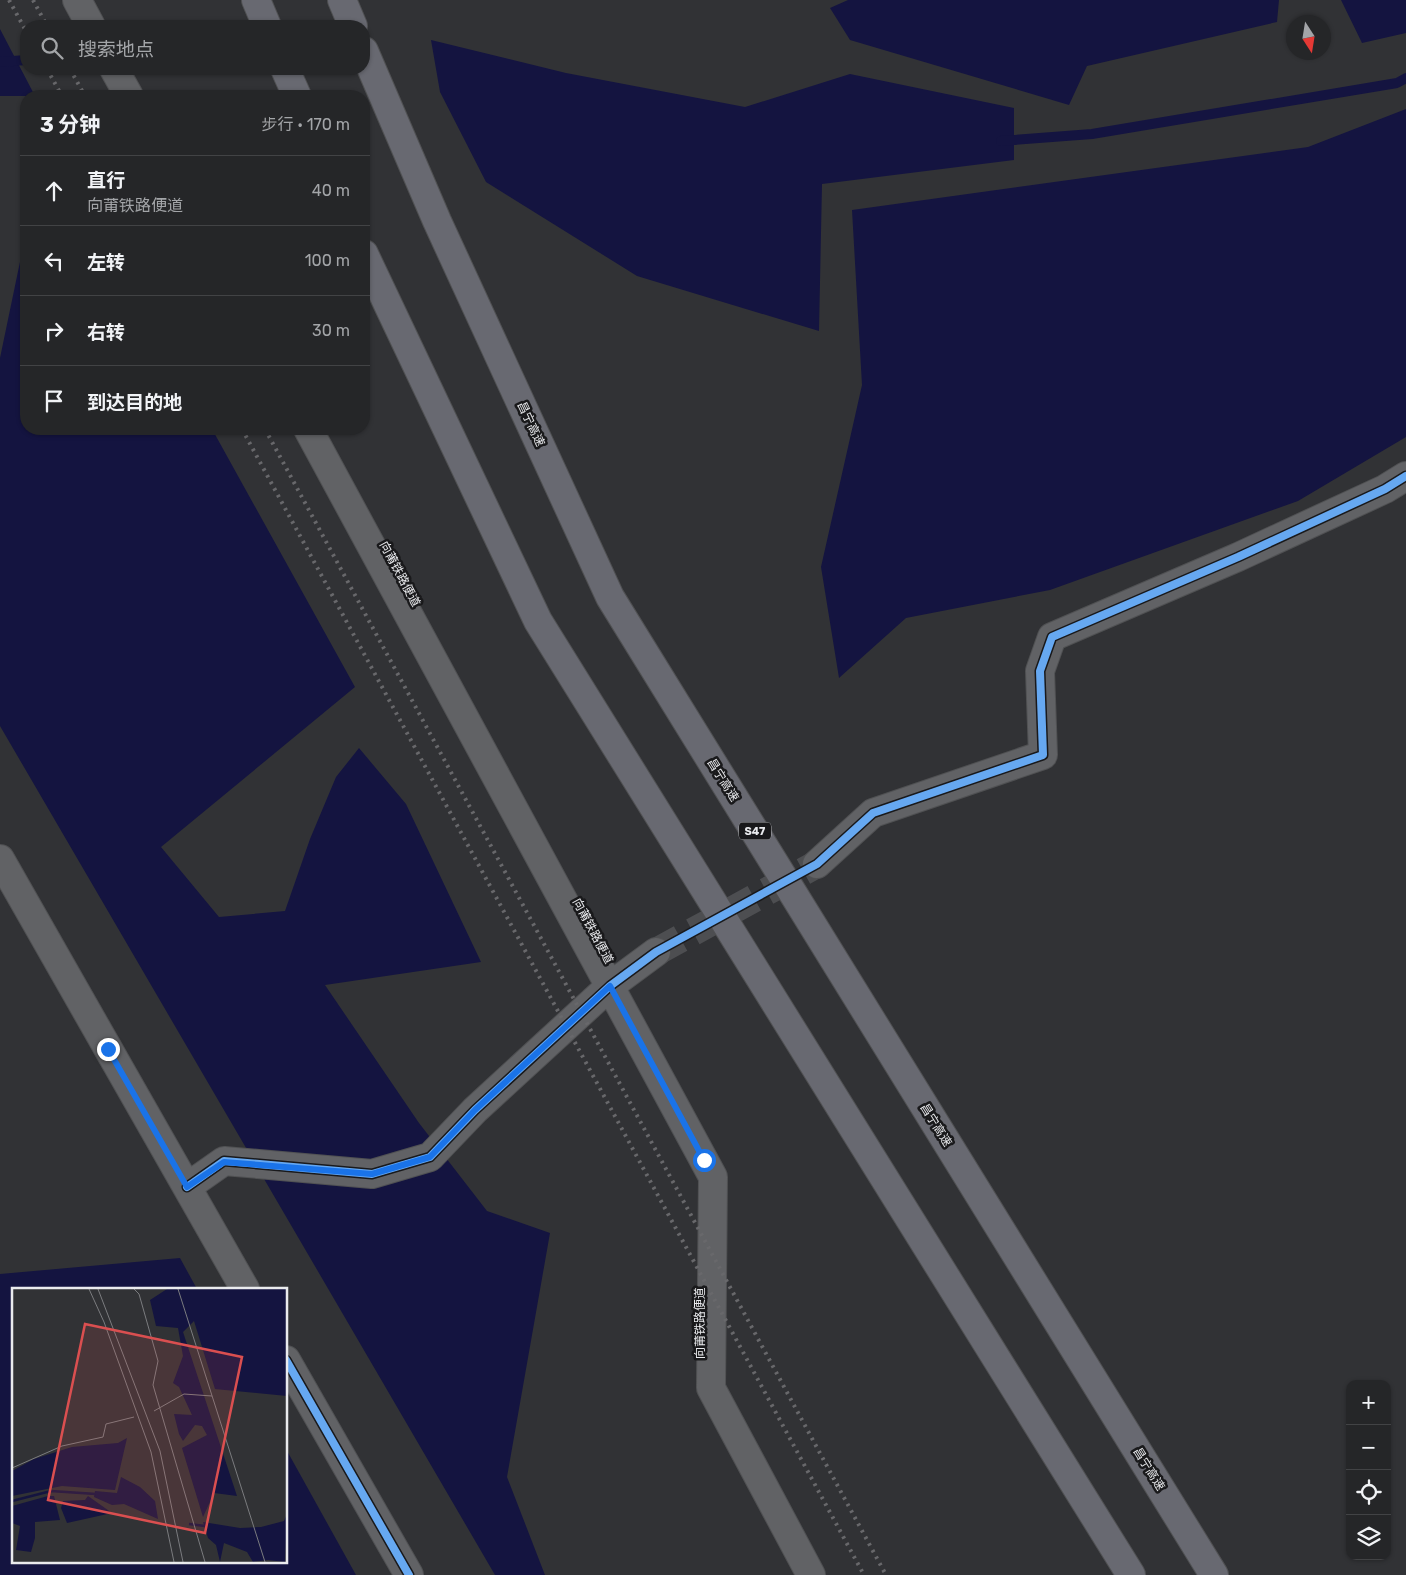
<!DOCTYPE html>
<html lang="zh">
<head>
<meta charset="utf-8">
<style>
	body { margin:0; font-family:Rubik,"Noto Sans SC",sans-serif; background:#313234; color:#f1f3f6 }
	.controls { position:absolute; right:15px; bottom:15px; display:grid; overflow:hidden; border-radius:10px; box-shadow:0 1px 4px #0004 }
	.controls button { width:45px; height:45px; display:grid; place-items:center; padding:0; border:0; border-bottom:1px solid #424345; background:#252628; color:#f1f3f6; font:25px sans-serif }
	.compass { position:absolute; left:1286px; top:15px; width:45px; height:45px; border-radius:50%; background:#252628; box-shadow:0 1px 4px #0004; rotate:168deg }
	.stop { position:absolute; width:15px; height:15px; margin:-11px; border:4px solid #1a73e8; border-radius:50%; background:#fff }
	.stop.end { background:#1a73e8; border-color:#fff; box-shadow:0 1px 5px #0008 }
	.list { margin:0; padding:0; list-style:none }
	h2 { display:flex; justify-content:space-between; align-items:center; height:65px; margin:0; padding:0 20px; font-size:21px }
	h2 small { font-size:16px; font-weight:400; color:#a3a5a8 }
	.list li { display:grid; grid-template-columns:32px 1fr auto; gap:15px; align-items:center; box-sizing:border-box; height:70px; padding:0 20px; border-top:1px solid #424345 }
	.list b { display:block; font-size:19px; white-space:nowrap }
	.list p { margin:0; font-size:16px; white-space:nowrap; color:#a3a5a8 }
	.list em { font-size:16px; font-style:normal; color:#a3a5a8 }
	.icon { flex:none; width:28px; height:28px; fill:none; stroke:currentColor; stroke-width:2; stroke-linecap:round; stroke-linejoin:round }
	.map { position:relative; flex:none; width:1406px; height:1575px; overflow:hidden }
	.search { position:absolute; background:#252628; box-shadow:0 1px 4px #0004; left:20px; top:20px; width:350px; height:55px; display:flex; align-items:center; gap:12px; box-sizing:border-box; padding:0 18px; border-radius:20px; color:#a3a5a8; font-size:19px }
	.panel { position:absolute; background:#252628; box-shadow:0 1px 4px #0004; left:20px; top:90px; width:350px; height:345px; border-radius:20px }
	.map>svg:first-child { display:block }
</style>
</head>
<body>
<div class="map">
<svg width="1406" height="1575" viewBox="0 0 1406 1575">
	<rect width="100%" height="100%" fill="#313235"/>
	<path fill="#141440" d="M848,0H1279L1277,22L1087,66L1069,105L850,40L830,8Z
		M1341,0H1406V33L1362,43Z
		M0,29L35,96H0Z
		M431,40L566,73L745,107L850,74L1014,108V160L822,184L819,331L637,276L486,182L440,92Z
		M1406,109V437L1298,501L1050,590L906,618L839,678L821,567L862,385L852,210L1308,147Z
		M26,233V429H212L355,687L161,847L219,917L285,911L310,839L336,777L359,748L406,804L481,962L325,985L419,1123L487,1211L550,1233L507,1477L545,1575H495L0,726V358Z
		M180,1258L197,1289H14V1561H286V1449L356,1575H0V1274Z"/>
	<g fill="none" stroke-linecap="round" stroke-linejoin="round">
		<path stroke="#141440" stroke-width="10" d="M0,62L26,60
			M1001,141L1092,134L1397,83L1406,78"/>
		<path stroke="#4d4e51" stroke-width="28" stroke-dasharray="28 14" stroke-linecap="butt" d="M656,952L817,864"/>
		<defs>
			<path id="minor" d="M77,0L91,26
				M114,69L129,96
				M308,429L713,1177L711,1388L811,1575
				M0,859L245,1289
				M817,864L873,813L1043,755L1040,671L1052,637L1238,557L1385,489L1406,476
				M187,1187L224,1161L372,1174L430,1157L475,1110L610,986L656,952
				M286,1360L409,1575"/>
			<path id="highway" d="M256,0L267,26
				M342,0L353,26
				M364,51L437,221L610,597L1214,1575
				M285,69L297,96
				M364,254L538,621L1131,1575"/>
		</defs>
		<use href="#minor" stroke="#505153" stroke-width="30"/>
		<use href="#highway" stroke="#505153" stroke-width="30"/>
		<use href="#minor" stroke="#616265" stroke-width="28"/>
		<use href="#highway" stroke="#686971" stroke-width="28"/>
		<path stroke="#68686b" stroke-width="4" stroke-dasharray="2.5 5" stroke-linecap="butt" d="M9,0L26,31
			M33,0L47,26
			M47,69L62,96
			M70,69L85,96
			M242,429L864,1575
			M265,429L886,1575"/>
		<defs>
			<path id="cycleway" d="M187,1187L224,1161L372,1174L430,1157L475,1110L610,986L656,952L817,864L873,813L1043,755L1040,671L1052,637L1238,557L1385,489L1406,476
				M286,1360L409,1575"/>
		</defs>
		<use href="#cycleway" stroke="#19191b" stroke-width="11"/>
		<use href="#cycleway" stroke="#66a8f1" stroke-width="8"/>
	</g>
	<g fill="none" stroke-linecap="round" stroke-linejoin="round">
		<path stroke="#1a73e8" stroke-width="6" d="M108,1049L187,1187L224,1162L372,1174L430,1157L475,1110L610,986L704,1160"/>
	</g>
	<g text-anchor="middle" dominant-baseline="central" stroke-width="5" stroke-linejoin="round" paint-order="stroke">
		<rect fill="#19191b" stroke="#abacaf" stroke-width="1" x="739" y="822.5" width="32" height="17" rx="4"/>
		<g font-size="11" font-weight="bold" fill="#eaebee">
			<text x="755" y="831">S47</text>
		</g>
		<g font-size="12" fill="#eaebee" stroke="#19191b">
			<text transform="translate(531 424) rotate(65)">昌宁高速</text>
			<text transform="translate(400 574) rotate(62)">向莆铁路便道</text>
			<text transform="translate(723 780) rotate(58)">昌宁高速</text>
			<text transform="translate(593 931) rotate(62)">向莆铁路便道</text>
			<text transform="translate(936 1125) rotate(58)">昌宁高速</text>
			<text transform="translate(700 1323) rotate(-90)">向莆铁路便道</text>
			<text transform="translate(1149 1469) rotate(58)">昌宁高速</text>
		</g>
	</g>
	<g transform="translate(12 1288)">
		<rect width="275" height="275" fill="#313235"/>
		<path d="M155,1H275V108L203,101L182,33L171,44L225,208L202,205L191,229L170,160L195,147L190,138L183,137L171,153L167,146L162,126L180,127L167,99L161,95L171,68L166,40L144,38L138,12ZM115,150L103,202L50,198L0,208V183L22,171L60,159L106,155ZM109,189L128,199L143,213L146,231L112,216L100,217L82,209L83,203L105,205ZM36,208H42L48,232L23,234V250L19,264L4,262L8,238L0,235V218ZM76,208L100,225L55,235L49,220L51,213L73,212ZM275,226L273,274L256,272L241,274L235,264L212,255L208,274L204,257L196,250L191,234L228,240L249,239L272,233Z" fill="#141440"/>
		<path fill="none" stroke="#141440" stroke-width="2.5" d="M0,213L39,203L84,206M177,236L193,238"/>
		<path fill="none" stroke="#7b7c7f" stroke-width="1" d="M77,1L92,34L139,164L162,274M86,1L148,163L171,274M122,1L127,6L146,73L141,97L193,274M166,1L253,274M142,123L172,106L200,108M0,180L50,158L91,149L94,136L122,129"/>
		<path fill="#da4f50" fill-opacity="0.15" stroke="#da4f50" stroke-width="2.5" d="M73,36L230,69L193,245L36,212Z"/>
		<rect width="275" height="275" fill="none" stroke="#eaebee" stroke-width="2.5"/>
	</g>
</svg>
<div class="controls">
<button>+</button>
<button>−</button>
<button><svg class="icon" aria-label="locate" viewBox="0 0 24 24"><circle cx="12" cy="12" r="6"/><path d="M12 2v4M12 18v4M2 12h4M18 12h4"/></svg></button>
<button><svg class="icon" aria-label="layers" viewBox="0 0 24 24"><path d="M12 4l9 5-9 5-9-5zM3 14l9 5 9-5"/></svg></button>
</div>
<svg class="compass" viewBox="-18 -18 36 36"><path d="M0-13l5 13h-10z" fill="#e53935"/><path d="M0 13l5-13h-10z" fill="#a3a5a8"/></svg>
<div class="stop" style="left:704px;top:1160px"></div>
<div class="stop end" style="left:108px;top:1049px"></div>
<div class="search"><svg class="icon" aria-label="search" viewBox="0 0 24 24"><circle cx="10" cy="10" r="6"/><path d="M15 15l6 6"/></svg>搜索地点</div>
<section class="panel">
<h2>3 分钟<small>步行 · 170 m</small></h2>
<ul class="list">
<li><svg class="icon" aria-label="ahead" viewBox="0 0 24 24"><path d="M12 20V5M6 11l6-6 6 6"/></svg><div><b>直行</b><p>向莆铁路便道</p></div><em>40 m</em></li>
<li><svg class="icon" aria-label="left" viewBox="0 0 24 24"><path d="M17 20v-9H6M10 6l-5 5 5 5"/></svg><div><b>左转</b></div><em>100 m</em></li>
<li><svg class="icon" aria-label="right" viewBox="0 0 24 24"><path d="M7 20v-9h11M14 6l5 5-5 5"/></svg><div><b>右转</b></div><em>30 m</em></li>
<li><svg class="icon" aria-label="arrive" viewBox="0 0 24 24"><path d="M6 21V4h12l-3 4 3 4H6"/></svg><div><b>到达目的地</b></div></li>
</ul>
</section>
</div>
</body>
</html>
